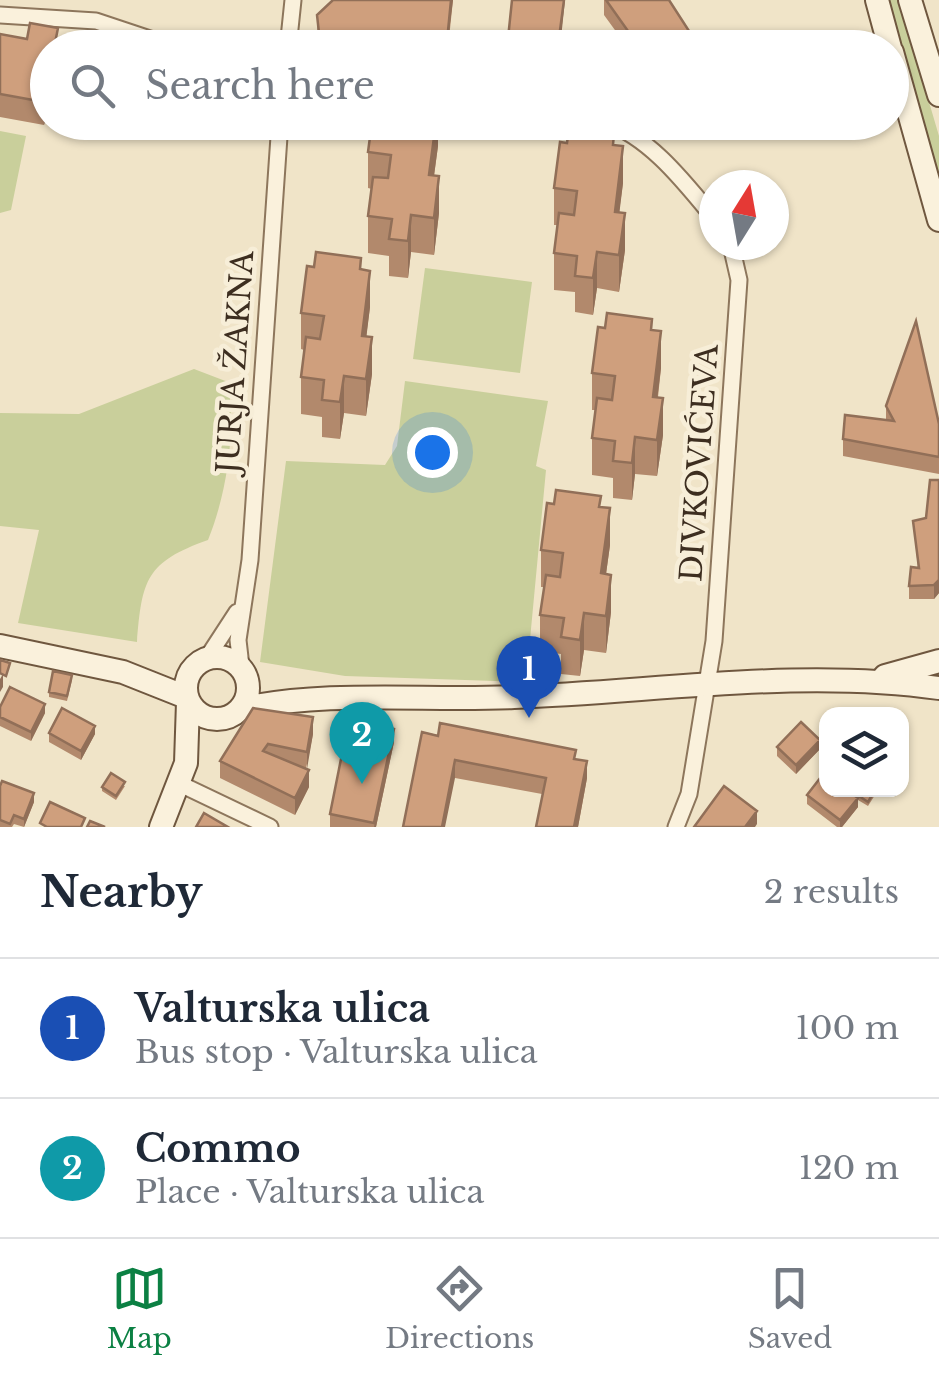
<!DOCTYPE html>
<html lang="en">
<head>
<meta charset="utf-8">
<style>
	body { margin:0; font-family:"Libre Baskerville",serif; background:#f2f2f3; color:#1f2937 }
	.controls { position:absolute; right:30px; bottom:30px; display:grid; overflow:hidden; border-radius:20px; box-shadow:0 2px 8px #0004 }
	.controls button { width:90px; height:90px; display:grid; place-items:center; padding:0; border:0; border-bottom:2px solid #e0e1e3; background:#fff; color:#1f2937; font:50px sans-serif }
	.compass { position:absolute; left:699px; top:170px; width:90px; height:90px; border-radius:50%; background:#fff; box-shadow:0 2px 8px #0004; rotate:11deg }
	.you { position:absolute; left:432px; top:452px; width:35px; height:35px; margin:-25px; border:8px solid #fff; border-radius:50%; background:#1a73e8; box-shadow:0 0 0 15px #1a73e833 }
	.badge { display:grid; place-items:center; width:65px; height:65px; border-radius:50%; background:#0b8043; color:#fff; font-size:32px; font-weight:700 }
	.pin { position:absolute; translate:-50% -82px; filter:drop-shadow(0 2px 5px #0008) }
	.pin::after { content:''; position:absolute; top:52px; width:35px; height:30px; background:inherit; clip-path:polygon(0 0,100% 0,50% 100%) }
	.list { margin:0; padding:0; list-style:none }
	h2 { display:flex; justify-content:space-between; align-items:center; height:130px; margin:0; padding:0 40px; font-size:42px }
	h2 small { font-size:32px; font-weight:400; color:#747a83 }
	.list li { display:grid; grid-template-columns:65px 1fr auto; gap:30px; align-items:center; box-sizing:border-box; height:140px; padding:0 40px; border-top:2px solid #e0e1e3 }
	.list b { display:block; font-size:38px; white-space:nowrap }
	.list p { margin:0; font-size:32px; white-space:nowrap; color:#747a83 }
	.list em { font-size:32px; font-style:normal; color:#747a83 }
	.icon { flex:none; width:55px; height:55px; fill:none; stroke:currentColor; stroke-width:2; stroke-linecap:round; stroke-linejoin:round }
	.map { position:relative; flex:none; width:939px; height:827px; overflow:hidden }
	.search { position:absolute; background:#fff; box-shadow:0 2px 8px #0004; left:30px; right:30px; top:30px; height:110px; display:flex; align-items:center; gap:25px; box-sizing:border-box; padding:0 35px; border-radius:55px; color:#747a83; font-size:38px }
	.sheet { height:410px; background:#fff }
	nav { display:flex; justify-content:space-around; align-items:center; box-sizing:border-box; height:140px; border-top:2px solid #e0e1e3; background:#fff; font-size:28px; color:#747a83 }
	nav a { display:grid; justify-items:center; gap:5px }
	nav .on { color:#0b8043 }
	.map>svg:first-child { display:block }
</style>
</head>
<body>
<div class="map">
<svg width="939" height="827" viewBox="0 0 939 827">
	<rect width="100%" height="100%" fill="#f0e4c8"/>
	<path fill="#c9cf9b" d="M887,0H899L939,136V182Z
		M0,131L26,136L11,210L0,213Z
		M425,268L532,282L520,373L413,359Z
		M194,369L228,382C236,432 227,493 208,540C146,562 142,580 137,642L18,623L39,530L0,526V413L79,414Z
		M405,381L548,401L536,466L546,470L526,682L345,676L260,662L286,461L385,465L397,446Z"/>
	<g fill="none" stroke-linecap="round" stroke-linejoin="round">
		<defs>
			<path id="street" d="M0,15L96,21L177,48
				M288,48L293,0
				M605,122C650,137 685,183 714,218
				M207,658L237,612
				M241,666L238,640L250,560L280,122
				M178,783L270,827
				M676,827L689,794L714,641L739,280L731,245"/>
			<path id="secondary" d="M877,0L890,48
				M910,0L939,95
				M892,52L939,220
				M0,646L123,672L186,697
				M186 688a31 31 0 1 1 62 0a31 31 0 1 1-62 0Z
				M885,676L939,661
				M240,709C329,690 423,701 514,697C654,692 799,668 939,688
				M161,827L186,763L188,702"/>
		</defs>
		<use href="#street" stroke="#8d765c" stroke-width="19"/>
		<use href="#secondary" stroke="#6f573f" stroke-width="26"/>
		<use href="#street" stroke="#faf1dc" stroke-width="15"/>
		<use href="#secondary" stroke="#faf1dc" stroke-width="22"/>
	</g>
	<path fill="#b2896c" d="M453,0L448,48H318L317,15Z
		M604,0H669L700,48H628L604,15Z
		M0,34L58,48H48V108L44,125L0,117Z
		M98,122H183L181,131L140,126V131L133,130L131,140L98,134Z
		M438,122V146L434,176L439,213L434,255L411,252L408,278L389,276V256L368,253V216L372,189L368,188V152Z
		M660,122H690L671,136Z
		M614,145L623,183L619,212L625,250L619,292L597,288L593,315L575,312V292L554,290V253L557,225H554V188Z
		M361,269L370,307L366,337L372,374L366,416L344,413L340,439L322,437V417L301,414V377L304,350L301,349V313Z
		M652,330L661,368L658,397L663,435L657,476L635,474L632,500L613,498V478L592,475V438L596,410H592V373Z
		M886,406L939,424V474L843,456V439L886,420Z
		M939,480V593L934,599H909V586L918,568L913,521L926,518Z
		M554,504L601,507L610,545L606,574L611,612L606,653L584,650L580,676L561,674V654L540,651V615L544,587H541V550Z
		M72,680L67,701L49,697V692Z
		M0,707L45,713L31,741L0,726Z
		M253,708L313,734L306,769L309,787L295,815L220,778V761Z
		M422,732L576,759L587,778L578,827H536L542,794L455,778Z
		M49,733L95,734L81,760L49,742Z
		M394,742L376,827H330V814Z
		M777,747L820,749L796,774L777,756Z
		M0,786L34,802L24,827L14,824L12,827H0Z
		M125,786L116,800L102,791V787Z
		M856,794L875,795L868,806L858,800V807L842,827H837L807,804V795L856,797Z"/>
	<path fill="#916f58" d="M451,0H453L447,48V41Z
		M564,0H565L560,48L559,38Z
		M359,33V48H339Z
		M48,84V108L44,125V102Z
		M436,122H438V146L429,212V175Z
		M671,122H690L671,136Z
		M623,146V183L615,249V212Z
		M439,176V213L434,255V218Z
		M625,213V250L619,292V255Z
		M411,215V252L408,278V241Z
		M597,252V288L593,315V278Z
		M370,271V307L362,373V336Z
		M661,331V368L653,433V397Z
		M372,337V374L366,416V379Z
		M344,376V413L340,439V402Z
		M663,398V435L657,476V440Z
		M635,437V474L632,500V463Z
		M610,508V545L601,610V573Z
		M611,575V612L606,653V616Z
		M939,580V593L934,599V585Z
		M584,613V650L580,676V640Z
		M3,674V687L0,692V679Z
		M45,704V713L31,741V732Z
		M313,717V734L307,769V752Z
		M95,726V734L81,760V751Z
		M394,729V742L376,827H374Z
		M820,740V749L796,774V765Z
		M455,760V778L445,827H442Z
		M587,761V778L578,827H574Z
		M309,770V787L295,815V798Z
		M34,793V802L24,827V819Z
		M858,798V807L842,827H840V820Z
		M757,811V824L755,827H745Z"/>
	<path fill="#cf9f7d" stroke="#916f58" stroke-width="2.5" d="M333,0H451L447,41L359,33L339,48L320,42L317,15Z
		M512,0H564L559,38L568,39L567,48H507Z
		M606,0H669L700,48H640Z
		M30,23L58,28L54,48H48V84L44,102L0,94V34L27,39Z
		M111,36L137,41L136,48H109Z
		M372,122H436L429,175L439,176L434,218L411,215L408,241L389,239L392,219L368,216L373,177L388,178L391,155L368,152Z
		M569,128L614,134L613,145L623,146L615,212L625,213L619,255L597,252L593,278L575,276L577,256L554,253L559,213L574,215L577,191L554,188L560,142L567,143Z
		M316,252L361,258L360,269L370,271L362,336L372,337L366,379L344,376L340,402L322,400L324,380L301,377L306,337L320,339L324,316L301,313L307,266L314,267Z
		M607,313L652,319L651,330L661,331L653,397L663,398L657,440L635,437L632,463L613,461L615,441L592,438L597,398L612,400L615,376L592,373L598,327L605,328Z
		M916,321L939,424V457L843,439L845,415L894,421L886,406Z
		M930,480H939V580L934,585L909,586L911,567L919,568L913,521L926,518Z
		M556,490L601,496L599,507L610,508L601,573L611,575L606,616L584,613L580,640L561,637L564,618L540,615L546,575L560,577L563,553L541,550L547,503L554,504Z
		M0,660L10,663L6,676L0,673Z
		M53,671L72,675L67,696L49,692Z
		M10,687L45,704L31,732L0,717V707Z
		M62,708L95,726L81,751L49,733Z
		M253,708L313,717L307,752L268,744L263,751L309,770L295,798L220,761Z
		M349,719L394,729L374,823L330,814Z
		M801,722L820,740L796,765L777,747Z
		M440,723L576,750L574,759L587,761L574,827H536L546,778L455,760L442,827H403L422,732L438,736Z
		M111,773L125,782L116,796L102,787Z
		M824,773L826,774V790H846L858,798L840,820L807,795Z
		M2,781L34,793L24,819L14,815L10,824L0,820V786Z
		M724,786L757,811L745,827H694Z
		M859,790H875L868,802L856,794Z
		M50,802L85,818L81,827H47L40,823Z
		M204,813L228,827H196Z
		M90,821L105,827H87Z"/>
	<g text-anchor="middle" dominant-baseline="central" stroke-width="9" stroke-linejoin="round" paint-order="stroke">
		<g font-size="30" fill="#3d2e20" stroke="#f7eed8">
			<text transform="translate(235 362) rotate(-86)">JURJA ŽAKNA</text>
			<text transform="translate(699 463) rotate(-86)">DIVKOVIĆEVA</text>
		</g>
	</g>
</svg>
<div class="controls">
<button><svg class="icon" aria-label="layers" viewBox="0 0 24 24"><path d="M12 4l9 5-9 5-9-5zM3 14l9 5 9-5"/></svg></button>
</div>
<svg class="compass" viewBox="-18 -18 36 36"><path d="M0-13l5 13h-10z" fill="#e53935"/><path d="M0 13l5-13h-10z" fill="#747a83"/></svg>
<div class="you"></div>
<div class="pin badge" style="left:529px;top:718px;background:#1a4fb4">1</div>
<div class="pin badge" style="left:362px;top:784px;background:#0f9aa8">2</div>
<div class="search"><svg class="icon" aria-label="search" viewBox="0 0 24 24"><circle cx="10" cy="10" r="6"/><path d="M15 15l6 6"/></svg>Search here</div>
</div>
<section class="sheet">
<h2>Nearby<small>2 results</small></h2>
<ul class="list">
<li><span class="badge" style="background:#1a4fb4">1</span><div><b>Valturska ulica</b><p>Bus stop · Valturska ulica</p></div><em>100 m</em></li>
<li><span class="badge" style="background:#0f9aa8">2</span><div><b>Commo</b><p>Place · Valturska ulica</p></div><em>120 m</em></li>
</ul>
</section>
<nav>
<a class="on"><svg class="icon" aria-label="map" viewBox="0 0 24 24"><path d="M3 6l6-2 6 2 6-2v14l-6 2-6-2-6 2zM9 4v14M15 6v14"/></svg>Map</a>
<a><svg class="icon" aria-label="directions" viewBox="0 0 24 24"><path d="M12 3l9 9-9 9-9-9zM9 14v-3h6M13 9l2 2-2 2"/></svg>Directions</a>
<a><svg class="icon" aria-label="saved" viewBox="0 0 24 24"><path d="M7 4h10v16l-5-4-5 4z"/></svg>Saved</a>
</nav>
</body>
</html>
